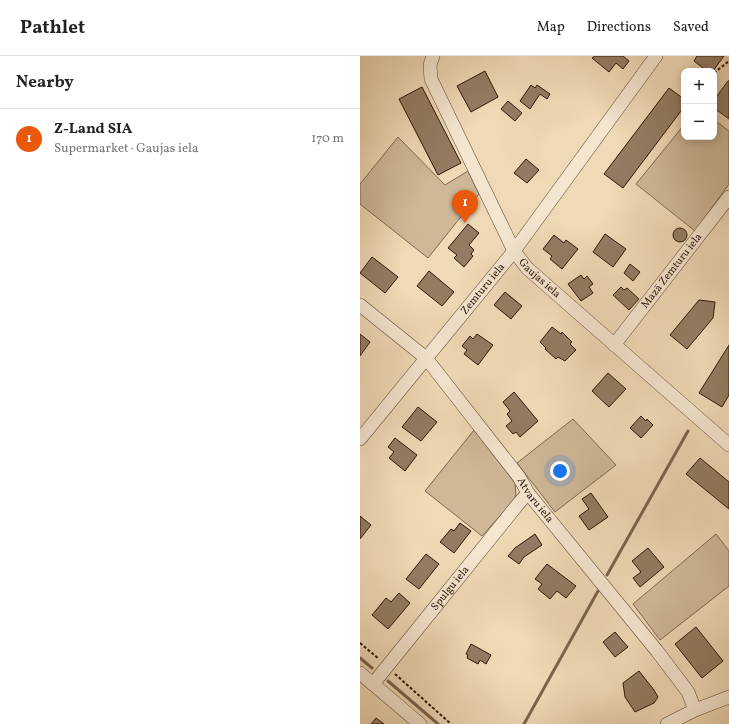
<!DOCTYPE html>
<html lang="en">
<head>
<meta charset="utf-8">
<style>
	body { margin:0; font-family:Vollkorn,serif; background:#f6f6f6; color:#222 }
	.controls { position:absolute; right:12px; top:12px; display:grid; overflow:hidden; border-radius:8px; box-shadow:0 2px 10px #0003 }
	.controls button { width:36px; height:36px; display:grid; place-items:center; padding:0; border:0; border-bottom:1px solid #e0e0e0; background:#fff; color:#222; font:20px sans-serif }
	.you { position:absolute; left:200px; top:415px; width:14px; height:14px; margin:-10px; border:3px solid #fff; border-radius:50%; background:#1a73e8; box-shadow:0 0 0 6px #1a73e833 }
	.badge { display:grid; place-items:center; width:26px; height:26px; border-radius:50%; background:#ea580c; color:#fff; font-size:13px; font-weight:700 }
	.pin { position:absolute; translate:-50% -33px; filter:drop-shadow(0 1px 2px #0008) }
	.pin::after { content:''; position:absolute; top:21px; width:14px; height:12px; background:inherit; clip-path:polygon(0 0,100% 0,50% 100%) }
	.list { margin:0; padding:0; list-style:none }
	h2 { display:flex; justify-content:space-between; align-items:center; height:52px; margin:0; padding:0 16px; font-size:17px }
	h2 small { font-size:13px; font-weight:400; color:#767676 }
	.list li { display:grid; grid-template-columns:26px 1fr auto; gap:12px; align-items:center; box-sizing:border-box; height:60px; padding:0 16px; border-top:1px solid #e0e0e0 }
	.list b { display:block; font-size:15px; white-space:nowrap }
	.list p { margin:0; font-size:13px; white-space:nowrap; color:#767676 }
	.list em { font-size:13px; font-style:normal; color:#767676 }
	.map { position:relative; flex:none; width:369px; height:668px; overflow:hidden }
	header { display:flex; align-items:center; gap:24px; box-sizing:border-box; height:56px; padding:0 20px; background:#fff; border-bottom:1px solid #e0e0e0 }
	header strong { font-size:19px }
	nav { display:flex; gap:22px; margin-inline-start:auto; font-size:14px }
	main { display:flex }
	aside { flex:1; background:#fff }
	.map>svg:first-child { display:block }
</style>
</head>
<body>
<header>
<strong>Pathlet</strong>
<nav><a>Map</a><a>Directions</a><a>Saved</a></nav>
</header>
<main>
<aside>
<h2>Nearby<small></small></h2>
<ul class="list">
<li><span class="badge">1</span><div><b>Z-Land SIA</b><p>Supermarket · Gaujas iela</p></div><em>170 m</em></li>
</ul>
</aside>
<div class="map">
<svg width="369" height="668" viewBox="0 0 369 668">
	<rect width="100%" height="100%" fill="#f0d9b6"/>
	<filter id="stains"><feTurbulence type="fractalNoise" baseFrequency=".005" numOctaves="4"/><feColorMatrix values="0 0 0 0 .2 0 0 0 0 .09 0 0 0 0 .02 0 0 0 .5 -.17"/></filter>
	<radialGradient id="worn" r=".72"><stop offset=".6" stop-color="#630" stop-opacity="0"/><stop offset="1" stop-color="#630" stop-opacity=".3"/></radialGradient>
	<path fill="#cfb898" stroke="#7e6850" d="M354,64L369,75V128L335,175L276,128L324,69V81H354Z
		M38,81L85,129L108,115L119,138L68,202L0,148V128Z
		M213,363L256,409L195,456L157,407Z
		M114,374L155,427L156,442L122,480L65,435Z
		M356,478L369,495V530L300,584L273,548Z"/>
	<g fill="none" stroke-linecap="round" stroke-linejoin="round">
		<path stroke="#7b644d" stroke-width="3" d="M247,519L328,375
			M0,602L12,612
			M28,625L78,668
			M164,668L238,535"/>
	</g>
	<path fill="#937c62" stroke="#2e1708" d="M235,0H263L269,5L263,13L256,7L249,16L232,2Z
		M337,0H364L353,15H347L334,5Z
		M125,15L138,41L111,56L97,30Z
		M368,25H369V63L354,52V44Z
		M171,29L175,32L177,29L190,38L187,43L180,38L170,53L160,45Z
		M62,31L101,107L78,119L39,43Z
		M309,32L324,43V51L263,132L244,118Z
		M148,45L162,57L155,65L141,53Z
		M166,103L179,114L167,127L154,117Z
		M108,168L119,177L109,189L114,194L111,198L113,200L104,211L94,202L97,199L88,192Z
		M313 179a7 7 0 1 1 14 0a7 7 0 1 1-14 0Z
		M245,178L266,193L253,211L233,196Z
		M194,179L204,187L206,184L218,193L202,213L190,203L192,200L183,193Z
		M12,201L38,221L25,237L0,217Z
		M270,208L280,216L273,225L264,217Z
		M69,215L94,236L82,250L57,230Z
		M221,219L224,223L227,220L233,228L229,231L233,237L221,245L208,228Z
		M261,231L264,234L267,232L279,243L269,254L253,239Z
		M145,236L162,250L151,263L134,249Z
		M339,244L355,246L353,262L327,293L310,279Z
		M192,271L201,278L202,276L212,286L210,288L216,294L205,305L198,301L196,303L185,293L186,292L180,286Z
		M0,278L10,286L0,300Z
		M117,278L133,289L118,309L104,298L107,294L102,290L110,280L113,283Z
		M369,289V339L362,351L339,337Z
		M248,317L266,333L249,351L232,335Z
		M154,336L178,365L160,381L156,376L153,378L146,370L152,365L147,358L150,355L143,346Z
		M58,351L77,366L61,385L42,371Z
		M281,360L286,365L287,363L293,369L281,382L270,372Z
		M35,382L57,399L45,415L29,402L34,396L28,391Z
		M340,402L369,426V453L326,418Z
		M231,437L248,461L229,474L219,460L229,453L222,443Z
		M0,460L11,469L0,483Z
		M100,467L111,475L94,497L80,486L91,473L94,475Z
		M175,478L182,489L164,501L159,508L148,500L155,492Z
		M288,492L304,511L280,531L273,522L281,516L272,505Z
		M66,498L79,508L59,533L46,523Z
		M187,508L216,530L206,542L197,535L190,543L178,533L182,528L175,523Z
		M39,537L50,547L28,573L12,559L26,542L31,546Z
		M336,571L363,605L342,622L315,588Z
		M255,576L268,591L255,601L243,586Z
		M111,588L131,599L126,608L120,604L118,608L107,602L108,599L106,598Z
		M279,615L294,634L298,641L294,647L275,656L265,641L263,627Z
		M16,662L24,668H11Z"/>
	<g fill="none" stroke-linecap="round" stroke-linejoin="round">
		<defs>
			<g id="minor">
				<path id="s1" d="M73,0L70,9L71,23L154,195L167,212L369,389"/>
				<path id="s2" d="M0,249L66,302L159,421L168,437L297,595L328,636L335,654"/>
				<path id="s3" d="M254,289L369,141"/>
				<path id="s4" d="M0,383L154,195L296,0"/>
				<path d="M0,617L60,668"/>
				<path id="s5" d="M13,628L159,447L168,437"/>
				<path d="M307,668L335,654L369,641"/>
			</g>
		</defs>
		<use href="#minor" stroke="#5e4834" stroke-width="14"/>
		<path stroke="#2e1708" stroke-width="2" stroke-dasharray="3 2" stroke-linecap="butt" d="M354,17L369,5
			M0,587L19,603
			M35,618L91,668"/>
		<use href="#minor" stroke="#f5e6d0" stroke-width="13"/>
	</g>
	<g text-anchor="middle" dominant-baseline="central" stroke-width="3.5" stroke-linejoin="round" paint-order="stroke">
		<g font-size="11" fill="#2e1708" stroke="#f5e6d0">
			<text stroke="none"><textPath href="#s3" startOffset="94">Mazā Zemturu iela</textPath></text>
			<text stroke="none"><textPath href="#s1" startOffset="252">Gaujas iela</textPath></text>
			<text stroke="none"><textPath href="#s4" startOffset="194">Zemturu iela</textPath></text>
			<text stroke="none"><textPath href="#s2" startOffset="264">Atvaru iela</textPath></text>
			<text stroke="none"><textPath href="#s5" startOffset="123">Spulgu iela</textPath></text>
		</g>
	</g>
	<rect width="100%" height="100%" filter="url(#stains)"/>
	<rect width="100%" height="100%" fill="url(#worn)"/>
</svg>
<div class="controls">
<button>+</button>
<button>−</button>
</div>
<div class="you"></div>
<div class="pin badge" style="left:105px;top:167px">1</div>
</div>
</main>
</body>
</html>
